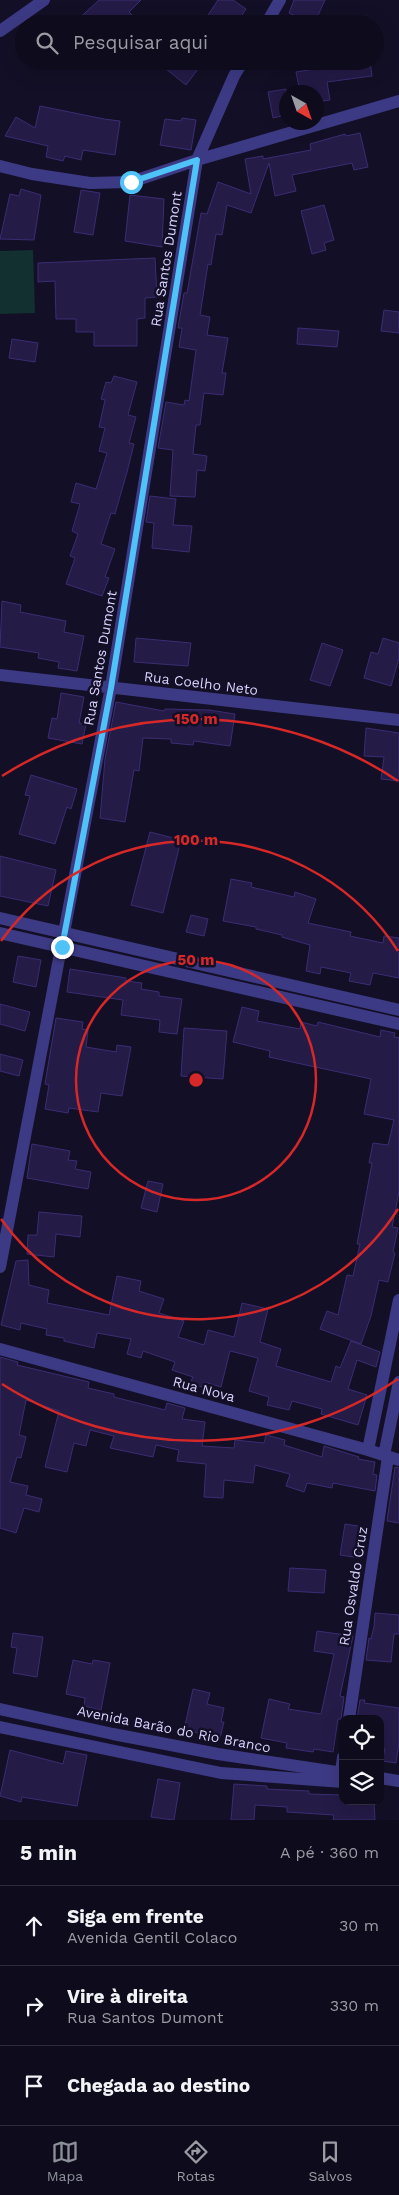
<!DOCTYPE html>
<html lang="pt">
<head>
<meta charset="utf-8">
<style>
	body { margin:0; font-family:"Work Sans",sans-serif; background:#1c1929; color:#f1f3f6 }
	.controls { position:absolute; right:15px; bottom:15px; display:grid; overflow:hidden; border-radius:10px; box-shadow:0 5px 20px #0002 }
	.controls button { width:45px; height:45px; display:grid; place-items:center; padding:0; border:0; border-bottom:1px solid #2e2b3b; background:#0e0b1c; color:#f1f3f6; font:25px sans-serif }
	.compass { position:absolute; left:279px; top:85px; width:45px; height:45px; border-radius:50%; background:#0e0b1c; box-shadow:0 5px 20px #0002; rotate:140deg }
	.stop { position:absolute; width:15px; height:15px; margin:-11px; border:4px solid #4fc3f7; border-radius:50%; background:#fff }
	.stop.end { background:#4fc3f7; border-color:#fff; box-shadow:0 1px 5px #0008 }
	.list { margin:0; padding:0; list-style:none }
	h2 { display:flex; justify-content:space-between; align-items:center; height:65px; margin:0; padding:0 20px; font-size:21px }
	h2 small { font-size:16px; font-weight:400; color:#9b9ba3 }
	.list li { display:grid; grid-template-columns:32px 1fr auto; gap:15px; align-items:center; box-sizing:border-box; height:80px; padding:0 20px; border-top:1px solid #2e2b3b }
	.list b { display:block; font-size:19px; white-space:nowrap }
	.list p { margin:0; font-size:16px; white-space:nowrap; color:#9b9ba3 }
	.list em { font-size:16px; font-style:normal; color:#9b9ba3 }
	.icon { flex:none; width:28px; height:28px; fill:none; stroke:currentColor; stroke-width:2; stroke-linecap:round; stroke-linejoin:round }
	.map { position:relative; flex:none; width:399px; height:1820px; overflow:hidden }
	.search { position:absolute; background:#0e0b1c; box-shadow:0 5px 20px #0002; left:15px; right:15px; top:15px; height:55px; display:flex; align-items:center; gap:12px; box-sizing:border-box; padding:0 18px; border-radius:28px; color:#9b9ba3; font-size:19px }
	.sheet { height:305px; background:#0e0b1c }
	nav { display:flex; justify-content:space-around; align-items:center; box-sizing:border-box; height:70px; border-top:1px solid #2e2b3b; background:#0e0b1c; font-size:14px; color:#9b9ba3 }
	nav a { display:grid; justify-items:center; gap:2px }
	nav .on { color:#8c9099 }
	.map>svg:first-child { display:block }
</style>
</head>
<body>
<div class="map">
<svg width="399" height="1820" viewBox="0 0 399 1820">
	<rect width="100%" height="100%" fill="#130f26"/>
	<path fill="#12302f" d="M33,250L35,313L0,314V251Z"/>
	<path fill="#241b47" stroke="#3b2d73" d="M99,0H141L129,12L141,24H73Z
		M218,0H233L246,9L236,24H202Z
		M294,0H325L314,24L289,13Z
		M156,61H204L186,85Z
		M316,61H324V64L340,61H370L372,76L327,82L330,100L316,102V92H300L296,72L309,70V67L316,65Z
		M286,89V115L273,118L268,92Z
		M40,106L104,119L120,121L115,155L83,150L81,160L65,156L63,161L46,157L48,146L5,136L16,117L35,128Z
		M182,118L196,120L191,150L160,145L165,119L181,121Z
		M360,133L368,167L354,170L352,163L292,175L296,191L275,196L269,163L251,213L227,205L222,235L216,234L211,265L208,264L200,315L210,317L207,335L228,338L222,373H226L223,395L204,393L200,425H196L193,454L207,456L205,471L197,470L195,497L170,496L173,450L158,448L166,402L184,405L185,400L189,401L196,350L179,347L182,328H178L184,293H187L201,213L207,214L218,182L251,194L245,159L263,156V159L311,150L310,144L345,134L346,136Z
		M21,189L41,195L34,240L0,239L10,194L19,196Z
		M81,190L100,193L93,235L74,232Z
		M130,195L164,199L162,247L125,241Z
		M324,205L334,240L324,243L326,250L312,254L301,211Z
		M155,258L157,297L145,298V318L137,319V346H94V332H76V319H56L55,281L38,282V263Z
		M384,310L399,312V333L381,331Z
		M298,328L339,331L337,347L297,344Z
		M12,339L38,343L35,362L9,358Z
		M114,376L137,382L128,415L136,417L129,443L134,444L127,472L115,514L111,513L101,544L115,549L105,577L109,578L102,596L66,584L75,558L70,556L78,534L72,531L80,504L71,502L76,483L96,489L107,453L99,451L105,428L99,427L105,400L101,399L106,382L111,383Z
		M150,496L176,499L173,525L192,526L189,552L152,548L154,523L146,522Z
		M2,601L21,605L20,612L66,621L64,632L84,636L77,671L58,668L59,662L38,658L39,653L0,647Z
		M136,638L191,643L188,666L134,662Z
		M383,638L399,643V658L391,686L364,678L371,652L378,654Z
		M322,643L343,650L330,686L310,680Z
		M61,693L84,697L79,723L86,724L82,744L48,738L52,718L57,719Z
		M116,702L164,711L165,709L209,710L235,714L230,746L194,741L193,745L171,743V739L143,738L139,771L134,770L125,822L100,818L105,759Z
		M366,728L399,733V781L381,779L384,757L364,756Z
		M31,775L77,789L71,809L67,807L55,844L19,834L30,796L25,795Z
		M150,832L181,840L163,913L131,905Z
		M0,856L56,870L48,906L0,896Z
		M231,879L252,883L251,887L294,897L295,892L316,899L308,923L351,932L350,936L383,943L384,936L399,938V978L373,973L370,985L349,981L351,973L321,967L320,974L306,971L310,945L282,937V935L256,929V927L223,921Z
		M191,915L208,919L204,936L186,932Z
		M18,956L41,960L36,987L13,982Z
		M70,969L126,978V981L142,983L141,989L159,992V996L182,999L177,1034L159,1032L160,1020L121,1015L123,1000L67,992Z
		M0,1004L30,1012L25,1031L0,1024Z
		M242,1007L259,1011L257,1021L300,1029L301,1022L317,1026L318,1022L380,1037L381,1030L395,1033L394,1037L399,1038V1192L392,1227L398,1228L393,1252L395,1253L388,1282L379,1280L371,1316L361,1344L320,1329L327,1311L338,1315L347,1275L353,1276L360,1244H357L372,1163H369L373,1143L388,1145L394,1120L364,1114L371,1079L269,1057L270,1051L233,1042Z
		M56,1018L83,1022L82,1029L88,1030L86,1047L116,1052L117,1045L131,1047L122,1096L101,1093L98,1112L69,1108L68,1113L45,1109L49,1085L45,1084Z
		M184,1028L227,1031L223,1079L181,1076Z
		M0,1054L23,1060L19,1076L0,1071Z
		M32,1144L70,1151L68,1160L77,1161L75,1169L91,1172L88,1189L27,1178Z
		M148,1181L163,1184L157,1212L141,1208Z
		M39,1212L82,1216L80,1237L56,1234L54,1257L27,1254L28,1235H37Z
		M28,1260L29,1285L49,1290L47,1303L109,1315L117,1276L141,1281L139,1291L164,1299L159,1313L184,1321L178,1337L204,1345L208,1330L234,1337L242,1303L268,1309L260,1342L281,1349L276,1366L331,1382L336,1366L340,1368L351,1341L380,1352L376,1367L357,1360L348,1389L367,1395L358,1425L321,1414L322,1409L292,1401L289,1410L267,1405L269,1397L249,1391L258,1358L230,1351L221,1387L204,1382L202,1387L190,1383L193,1377L172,1370L175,1362L143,1351L141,1358L127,1354L131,1339L97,1333L94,1348L64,1341V1338L46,1335L47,1329L21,1323L20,1330L1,1325L16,1261Z
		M0,1357L18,1362L17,1365L89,1382L88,1388L114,1394V1397L165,1410L167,1403L185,1408L182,1419L205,1422L202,1446L234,1448L235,1440L264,1443L266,1435L285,1440L284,1445L322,1457L324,1446L359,1457L358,1459L375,1462L373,1474L377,1475L375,1491L333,1483L332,1488L307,1483L304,1492L286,1486L290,1474L255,1465L253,1483L224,1480L223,1498L204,1497L206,1464L177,1461L179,1450L156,1445L153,1457L110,1448L114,1436L90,1430L86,1446L74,1443L67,1472L45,1467L59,1411L26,1400L19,1435L26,1437L21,1458L17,1457L10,1482L28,1486L26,1495L42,1499L39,1512L24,1508L16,1533L0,1528Z
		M395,1467L399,1468V1523L387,1521Z
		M345,1524L364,1527L359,1558L340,1555Z
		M290,1568L326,1570L324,1593L288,1591Z
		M375,1613L399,1615V1634H394L391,1662L366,1660L369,1638L371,1639L374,1627Z
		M317,1631L353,1636L340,1696L344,1697L341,1719H338L333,1752L314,1749L313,1752L286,1748L287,1743L261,1738L269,1699L290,1704L288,1709L321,1714L334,1654L314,1651Z
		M13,1633L43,1637L37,1677L13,1673L17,1648L11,1647Z
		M73,1660L92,1664L93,1660L110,1663L101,1710L84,1706L85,1698L66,1694Z
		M193,1689L210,1693L207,1704L224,1708L221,1722H224L220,1738L184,1730Z
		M360,1700H365L364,1703L399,1708V1743L396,1763L382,1761L385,1749L380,1748V1719H357Z
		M10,1750L63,1764L66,1751L87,1755L77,1806L22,1797L21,1802L0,1796Z
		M158,1779L180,1783L174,1820L151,1817Z
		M234,1784L267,1786V1789L309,1791V1794L343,1795V1801H374L375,1820H333L334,1815L287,1812V1807L255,1805L254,1820H231Z"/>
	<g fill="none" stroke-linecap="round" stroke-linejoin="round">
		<path stroke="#3d3a85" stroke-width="12" d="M266,24L280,0
			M0,31L44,0
			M0,166L32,174L90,183L131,182L197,160L399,101
			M0,675L399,720
			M0,918L399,1010
			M0,933L399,1024
			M0,1267L111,687L197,160L234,76L243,61
			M0,1349L368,1450L399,1460
			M368,1450L399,1300
			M384,1455L399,1382
			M0,1709L113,1734L218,1754L343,1773
			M349,1719L388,1457
			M0,1727L221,1773L343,1782
			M380,1778L399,1781
			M340,1780L343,1757"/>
	</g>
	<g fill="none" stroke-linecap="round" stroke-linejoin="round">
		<path stroke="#4fc3f7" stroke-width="6" d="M62,947L111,688L197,160L131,182"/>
	</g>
	<g fill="none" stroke="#d62828" stroke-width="2.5">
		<circle cx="196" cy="1080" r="120"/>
		<path d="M398 1209A240 240 0 0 1 1 1219M1 941A240 240 0 0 1 398 951"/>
		<path d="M398 1379A361 361 0 0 1 2 1384M2 776A361 361 0 0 1 398 781"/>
	</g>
	<g text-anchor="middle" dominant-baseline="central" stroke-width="5" stroke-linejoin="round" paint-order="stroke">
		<g font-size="14" fill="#d9d4ff" stroke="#130f26">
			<text transform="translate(166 259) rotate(-81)">Rua Santos Dumont</text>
			<text transform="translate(100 658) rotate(-80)">Rua Santos Dumont</text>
			<text transform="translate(201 683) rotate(7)">Rua Coelho Neto</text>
			<text transform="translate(204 1389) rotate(15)">Rua Nova</text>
			<text transform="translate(353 1586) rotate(-81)">Rua Osvaldo Cruz</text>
			<text transform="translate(174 1729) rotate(11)">Avenida Barão do Rio Branco</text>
		</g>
	</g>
	<circle cx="196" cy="1080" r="8" fill="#d62828" stroke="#130f26" stroke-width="2.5"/>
	<g font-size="15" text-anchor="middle" font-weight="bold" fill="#d62828" stroke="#130f26" stroke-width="5" stroke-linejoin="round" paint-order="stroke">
		<text x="196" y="724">150 m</text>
		<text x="196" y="845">100 m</text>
		<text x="196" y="965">50 m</text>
	</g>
</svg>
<div class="controls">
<button><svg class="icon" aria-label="locate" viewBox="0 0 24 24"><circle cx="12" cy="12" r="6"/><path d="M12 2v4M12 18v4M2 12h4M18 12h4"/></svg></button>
<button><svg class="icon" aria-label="layers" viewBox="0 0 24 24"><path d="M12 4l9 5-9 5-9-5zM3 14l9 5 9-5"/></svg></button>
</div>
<svg class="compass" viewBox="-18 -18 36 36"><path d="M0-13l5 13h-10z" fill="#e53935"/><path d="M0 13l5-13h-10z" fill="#9b9ba3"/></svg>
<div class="stop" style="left:131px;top:182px"></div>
<div class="stop end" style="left:62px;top:947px"></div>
<div class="search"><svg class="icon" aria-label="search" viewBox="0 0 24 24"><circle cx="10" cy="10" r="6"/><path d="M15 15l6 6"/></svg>Pesquisar aqui</div>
</div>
<section class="sheet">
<h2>5 min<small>A pé · 360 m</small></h2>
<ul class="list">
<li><svg class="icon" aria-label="ahead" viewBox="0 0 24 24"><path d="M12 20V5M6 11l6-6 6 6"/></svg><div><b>Siga em frente</b><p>Avenida Gentil Colaco</p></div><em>30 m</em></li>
<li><svg class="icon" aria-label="right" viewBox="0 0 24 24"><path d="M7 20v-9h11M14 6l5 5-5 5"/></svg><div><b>Vire à direita</b><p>Rua Santos Dumont</p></div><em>330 m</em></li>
<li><svg class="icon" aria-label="arrive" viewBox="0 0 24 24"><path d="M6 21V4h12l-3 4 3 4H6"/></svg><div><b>Chegada ao destino</b></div></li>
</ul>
</section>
<nav>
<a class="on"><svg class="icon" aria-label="map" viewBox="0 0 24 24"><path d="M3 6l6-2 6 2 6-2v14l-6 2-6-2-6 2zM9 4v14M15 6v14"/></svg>Mapa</a>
<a><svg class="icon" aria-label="directions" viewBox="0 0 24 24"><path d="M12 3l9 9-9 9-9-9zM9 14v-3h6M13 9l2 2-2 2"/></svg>Rotas</a>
<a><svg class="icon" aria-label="saved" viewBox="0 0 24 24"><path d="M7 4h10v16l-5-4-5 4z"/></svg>Salvos</a>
</nav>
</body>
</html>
